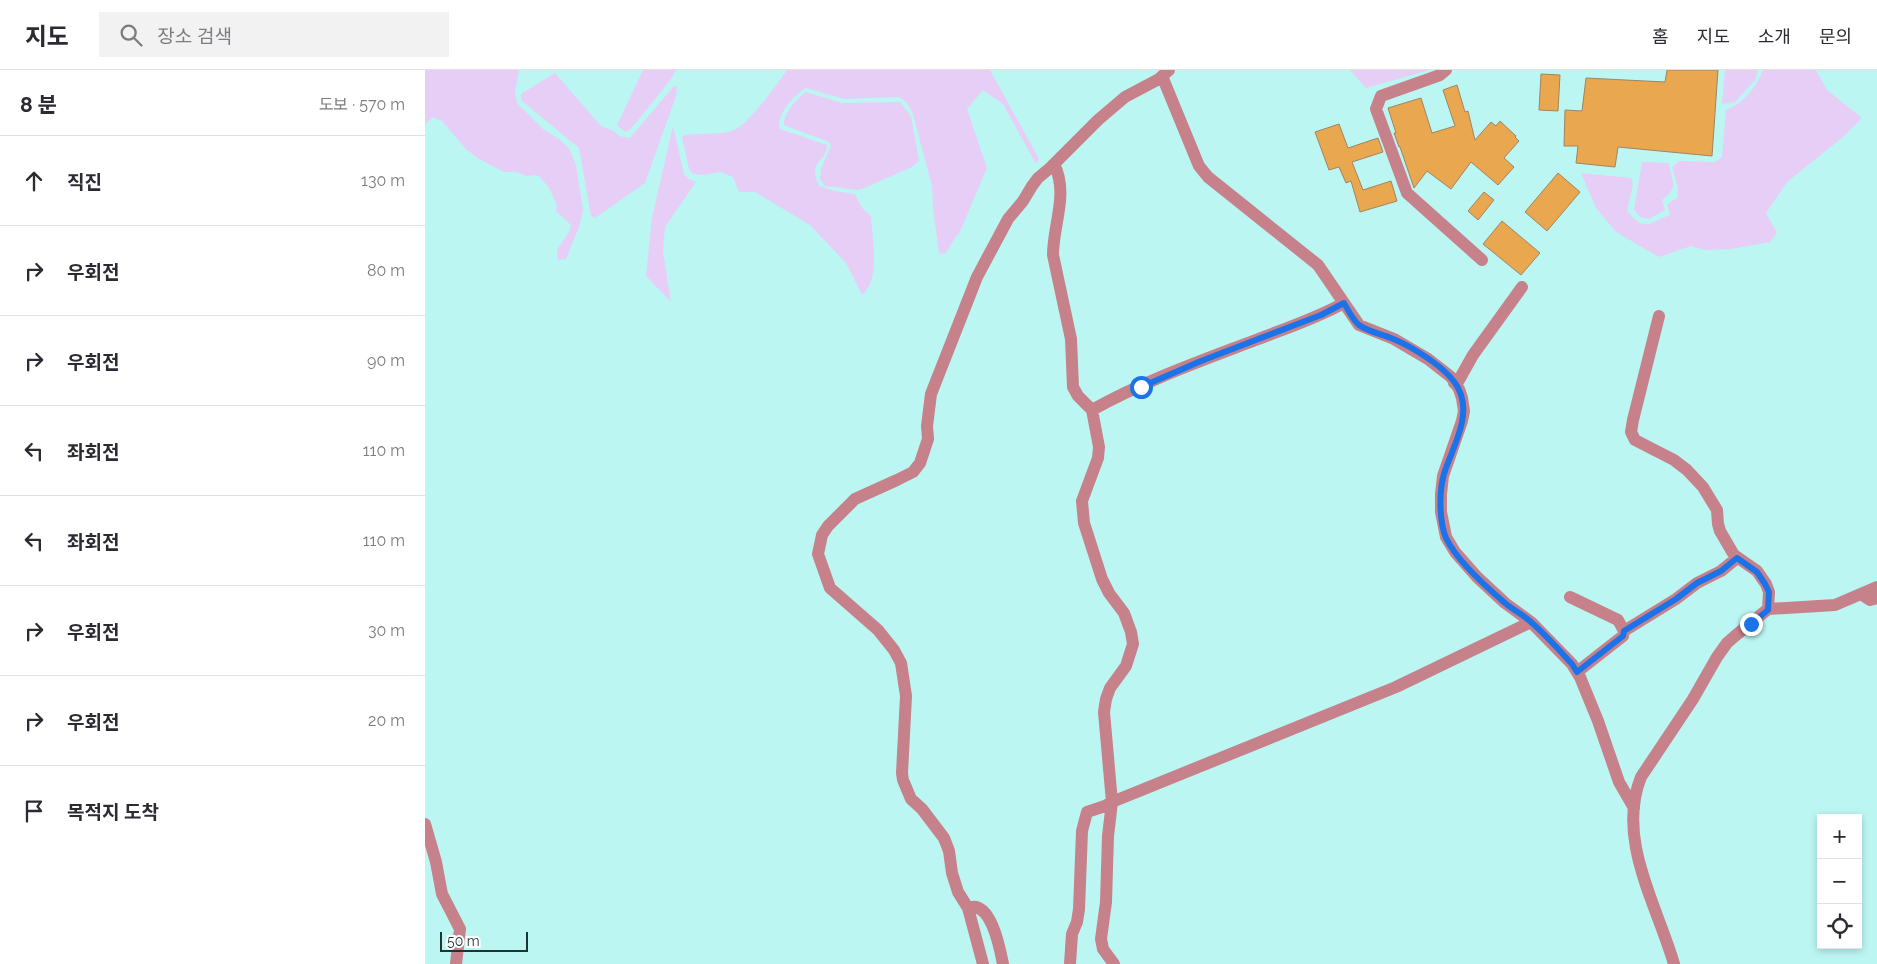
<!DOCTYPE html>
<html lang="ko">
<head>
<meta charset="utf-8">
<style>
	body { margin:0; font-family:Raleway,"Noto Sans KR",sans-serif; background:#f2f2f3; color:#2b2b33 }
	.controls { position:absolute; right:15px; bottom:15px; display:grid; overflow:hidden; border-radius:0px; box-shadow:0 2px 8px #0003 }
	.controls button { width:45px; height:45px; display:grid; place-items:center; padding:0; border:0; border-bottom:1px solid #e1e1e2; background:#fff; color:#2b2b33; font:25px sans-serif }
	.scale { position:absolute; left:15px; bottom:12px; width:88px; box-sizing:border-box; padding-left:5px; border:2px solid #1d3433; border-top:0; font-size:14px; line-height:18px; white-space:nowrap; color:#1d3433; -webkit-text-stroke:4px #fff; paint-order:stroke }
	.stop { position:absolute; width:15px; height:15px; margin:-11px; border:4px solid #1a73e8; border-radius:50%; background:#fff }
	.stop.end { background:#1a73e8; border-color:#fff; box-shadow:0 1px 5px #0008 }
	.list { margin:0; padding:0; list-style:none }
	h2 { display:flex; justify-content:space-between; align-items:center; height:65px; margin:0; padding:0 20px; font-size:21px }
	h2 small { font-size:16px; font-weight:400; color:#7c7c81 }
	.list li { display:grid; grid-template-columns:32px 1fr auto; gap:15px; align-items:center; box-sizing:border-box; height:90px; padding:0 20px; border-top:1px solid #e1e1e2 }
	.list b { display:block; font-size:19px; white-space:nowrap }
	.list em { font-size:16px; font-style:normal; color:#7c7c81 }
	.icon { flex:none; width:28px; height:28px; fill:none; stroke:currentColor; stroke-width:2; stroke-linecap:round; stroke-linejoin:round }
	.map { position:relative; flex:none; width:1452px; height:894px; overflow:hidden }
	header { display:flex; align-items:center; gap:30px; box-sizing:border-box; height:70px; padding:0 25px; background:#fff; border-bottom:1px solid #e1e1e2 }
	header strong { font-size:24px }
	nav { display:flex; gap:28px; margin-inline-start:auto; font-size:18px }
	.search { width:350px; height:45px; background:#f2f2f3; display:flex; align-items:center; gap:12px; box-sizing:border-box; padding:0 18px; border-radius:0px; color:#7c7c81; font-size:19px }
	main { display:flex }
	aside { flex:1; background:#fff }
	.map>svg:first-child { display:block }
</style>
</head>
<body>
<header>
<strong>지도</strong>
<div class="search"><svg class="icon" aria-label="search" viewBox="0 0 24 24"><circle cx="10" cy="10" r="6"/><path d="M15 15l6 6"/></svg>장소 검색</div>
<nav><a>홈</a><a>지도</a><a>소개</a><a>문의</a></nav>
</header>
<main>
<aside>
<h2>8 분<small>도보 · 570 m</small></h2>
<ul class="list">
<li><svg class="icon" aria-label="ahead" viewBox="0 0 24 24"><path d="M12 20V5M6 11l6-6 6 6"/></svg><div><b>직진</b></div><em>130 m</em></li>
<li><svg class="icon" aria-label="right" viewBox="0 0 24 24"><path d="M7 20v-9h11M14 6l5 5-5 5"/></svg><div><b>우회전</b></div><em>80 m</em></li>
<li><svg class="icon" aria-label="right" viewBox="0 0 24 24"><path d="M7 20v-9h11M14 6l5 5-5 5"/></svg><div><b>우회전</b></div><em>90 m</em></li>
<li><svg class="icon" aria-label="left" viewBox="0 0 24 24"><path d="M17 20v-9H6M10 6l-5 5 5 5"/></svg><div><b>좌회전</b></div><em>110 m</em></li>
<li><svg class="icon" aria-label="left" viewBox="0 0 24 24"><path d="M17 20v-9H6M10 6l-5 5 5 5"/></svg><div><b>좌회전</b></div><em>110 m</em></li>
<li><svg class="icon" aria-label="right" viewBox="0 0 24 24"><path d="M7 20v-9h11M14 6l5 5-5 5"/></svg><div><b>우회전</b></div><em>30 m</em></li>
<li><svg class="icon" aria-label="right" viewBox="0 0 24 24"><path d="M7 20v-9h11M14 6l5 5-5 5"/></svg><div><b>우회전</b></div><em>20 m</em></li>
<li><svg class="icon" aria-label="arrive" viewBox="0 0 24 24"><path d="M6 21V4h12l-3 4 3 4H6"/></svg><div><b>목적지 도착</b></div></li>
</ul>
</aside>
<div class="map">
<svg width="1452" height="894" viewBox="0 0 1452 894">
	<rect width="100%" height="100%" fill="#bcf6f2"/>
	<path fill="#e6cef7" d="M0,0H94L90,22L92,33L118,59L134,69L144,78L151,95L158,140L154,157L141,189L133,190L132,180L144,162L146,155L131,141L132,135L124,118L114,106L109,105L102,106L91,102H79L54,89L41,79L17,51L8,47L0,54Z
		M218,0H251L246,9L206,59L200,62L192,55Z
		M362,0H565L614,89L611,94L578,34L558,20L542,39L562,98L534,164L531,166L521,183L514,184L508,138L507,116L487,41L480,31L474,27L419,29L381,18C370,24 350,45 355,59L402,75C401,94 382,89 394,116L410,121L430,124L437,138L446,146C447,169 456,209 437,225L421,193L385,155L330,122H314L308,107L295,102L278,105L268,104L264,99L257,67L260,65C275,63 293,65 307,61C322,57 353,13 362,0Z
		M925,0H1004L941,18Z
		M1300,0H1333L1330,10L1310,32L1297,34Z
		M1338,0H1391L1402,20L1437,48L1418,67L1362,112L1341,143L1352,163L1345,172L1306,179L1279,180L1266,176L1234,187L1191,162L1171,138L1156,103L1206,108L1208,114L1202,141C1220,162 1222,154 1245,145L1242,134L1252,128L1253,118L1247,97L1254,91L1290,92L1297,87L1301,40C1319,33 1331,18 1338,0Z
		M130,3L176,56L189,61L194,66L205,68L249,16L252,17L251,26L220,113L170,148L166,146L154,78L96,30V24Z
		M381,22L417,33L475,32L486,46L494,91L487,97L437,119L432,120L400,116L395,109L396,99L406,76L404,72L359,55C358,44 372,28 381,22Z
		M248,56L259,104L264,109L271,112L240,157L238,181L246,232L221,206L227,148Z
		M1217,92L1244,93C1246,111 1255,117 1237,130L1240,140L1224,149L1215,147L1209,140Z"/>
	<path fill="#e9a750" stroke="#a08463" d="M1242,0H1293L1287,86L1193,77L1190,97L1151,93L1153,76H1139L1140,40L1157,41L1161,8L1240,12Z
		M1116,4L1135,5L1133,41L1114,40Z
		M1032,15L1040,42L1043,41L1050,70L1066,52L1071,56L1075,51L1091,66L1090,67L1094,71L1079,88L1089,97L1073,115L1046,92L1026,119L1002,101L989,118L975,77H974L969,63H971L963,38L996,28L1007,63L1030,56L1018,20Z
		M914,54L923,78L953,68L958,82L927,92L938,120L966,111L972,131L935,142L926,111L921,113L914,97L904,100L890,62Z
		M1133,103L1155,122L1122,161L1100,142Z
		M1059,122L1069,130L1053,150L1043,141Z
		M1077,151L1115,183L1096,205L1058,174Z"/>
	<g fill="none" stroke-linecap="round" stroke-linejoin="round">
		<path stroke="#c6818a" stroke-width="12" d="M1021,0L1015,5L956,26L951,39L982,123L1057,190
			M737,6L774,96L783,107L893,195L934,255L969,269L1003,289L1026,307L1034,319L1037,328L1039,341L1037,351L1018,406L1016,424V442L1021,467L1030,482L1052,507L1080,533L1106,552L1147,594L1155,607L1173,651L1194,712L1209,738
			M629,94C644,124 628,154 628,185L646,269L648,317L653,326L667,340L674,377L673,388L657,431L659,453L677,509L684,523L699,543L706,562L708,574L701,596L685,618L681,629L679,642L687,732L683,766L681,832L676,869L678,879L689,894
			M1234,246L1208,350L1206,362L1210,370L1249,390L1262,400L1278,417L1292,440L1293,454L1295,461L1309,485L1332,501L1341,514L1344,522L1343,539
			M1029,313L1034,310L1048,285L1097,217
			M667,340C717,312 773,292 828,271C859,259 890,249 919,233
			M1436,524L1445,530L1452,528
			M1145,527L1193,550L1199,561L1198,566L1152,602
			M1199,561L1251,529L1272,513L1296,501L1312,488
			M0,754L11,792L17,824L35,859L31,894
			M543,838C566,829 575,879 578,894
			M558,894L543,838L533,822L527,803L524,781L519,768L497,739L486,729L478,710L477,703L481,626L476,593L469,580L453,560L405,518L393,484L397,465L403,456L430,429L472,410L488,402L495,393L503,369L502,356L506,324L552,207L583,149L598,131L607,116L613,108L625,98L673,50L700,27L734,9L744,0
			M645,894L647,864L652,852L654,839L657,761L662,742L680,736L687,732L971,617L1106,552
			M1249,894C1232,835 1191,769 1216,707L1268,629L1292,587L1302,573L1310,566L1343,539L1410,535L1452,517"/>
	</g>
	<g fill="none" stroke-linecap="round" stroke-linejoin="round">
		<path stroke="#1a73e8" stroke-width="6" d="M716,317L776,291L896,245L919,233C923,240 928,250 934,255C942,261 956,264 966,268C986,276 1025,299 1034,320C1047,347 1027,378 1019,404C1014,421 1014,451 1021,468C1032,491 1060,516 1080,533C1088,540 1099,545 1107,553C1121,565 1134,580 1147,594L1152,602L1198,566L1199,561L1251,529L1272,513L1296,501L1312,488L1332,502L1340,514L1344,522L1343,540L1326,554"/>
	</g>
</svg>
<div class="controls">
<button>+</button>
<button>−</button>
<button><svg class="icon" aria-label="locate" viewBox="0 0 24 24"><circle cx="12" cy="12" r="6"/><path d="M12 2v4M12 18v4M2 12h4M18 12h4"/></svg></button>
</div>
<div class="scale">50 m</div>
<div class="stop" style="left:716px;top:317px"></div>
<div class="stop end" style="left:1326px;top:554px"></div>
</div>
</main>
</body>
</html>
